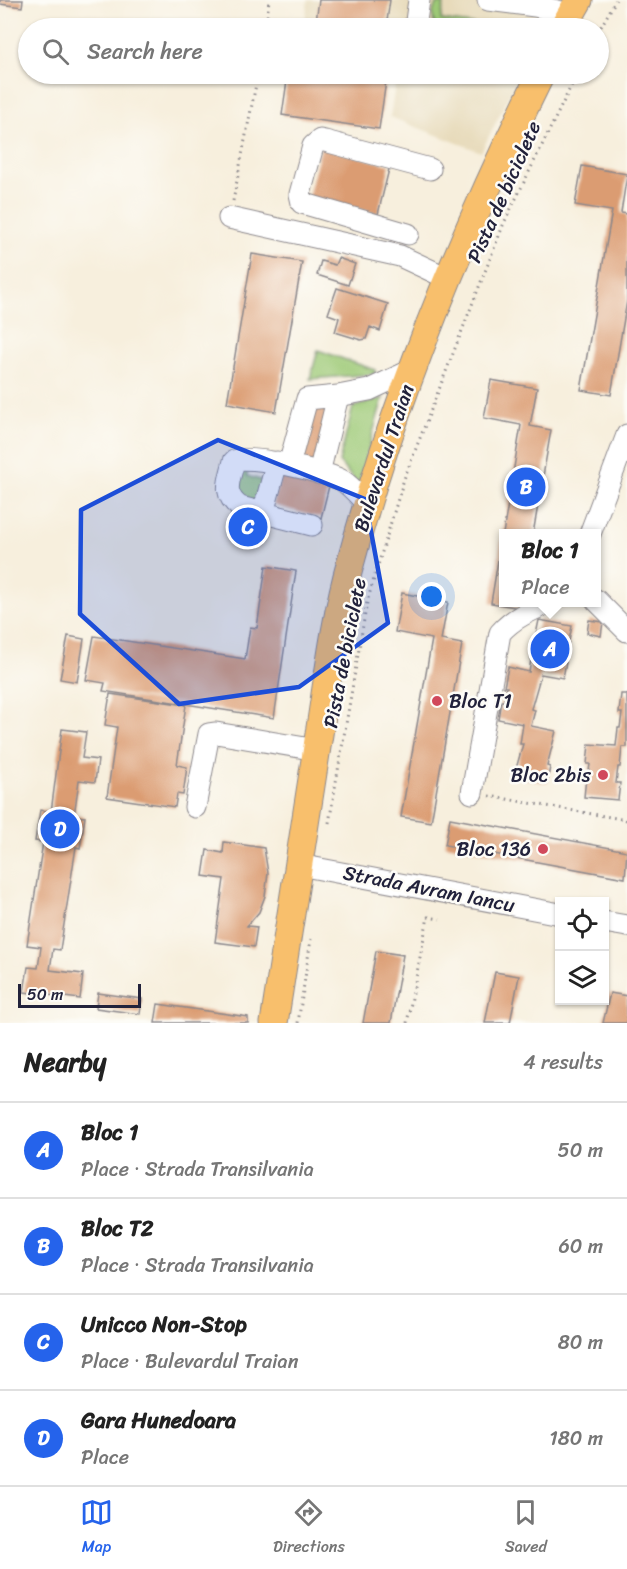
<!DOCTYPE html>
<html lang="en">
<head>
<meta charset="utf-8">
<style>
	body { margin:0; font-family:Sriracha,sans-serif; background:#f2f2f2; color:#222 }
	.controls { position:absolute; right:18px; bottom:18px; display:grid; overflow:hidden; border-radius:0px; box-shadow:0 2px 4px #0004 }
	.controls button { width:54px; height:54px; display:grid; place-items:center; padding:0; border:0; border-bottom:2px solid #e0e0e0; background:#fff; color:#222; font:30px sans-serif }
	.scale { position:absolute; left:18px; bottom:15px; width:123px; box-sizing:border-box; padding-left:6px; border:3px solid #22223b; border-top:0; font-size:16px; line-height:21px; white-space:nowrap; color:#22223b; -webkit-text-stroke:4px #fdfcf7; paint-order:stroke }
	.you { position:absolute; left:432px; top:597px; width:21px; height:21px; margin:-15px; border:4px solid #fff; border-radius:50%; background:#1a73e8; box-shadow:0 0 0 9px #1a73e833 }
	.badge { display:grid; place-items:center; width:39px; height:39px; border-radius:50%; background:#2563eb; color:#fff; font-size:20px; font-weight:700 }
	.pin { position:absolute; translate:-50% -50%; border:3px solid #fff; box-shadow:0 2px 6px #0006 }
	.popup { position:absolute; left:499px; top:529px; width:102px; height:78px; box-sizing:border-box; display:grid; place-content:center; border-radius:0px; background:#fff; filter:drop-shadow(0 2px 4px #0005); font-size:20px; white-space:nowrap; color:#767676 }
	.popup b { font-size:22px; color:#222 }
	.popup::after { content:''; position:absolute; left:50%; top:100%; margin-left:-12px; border:12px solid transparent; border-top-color:#fff }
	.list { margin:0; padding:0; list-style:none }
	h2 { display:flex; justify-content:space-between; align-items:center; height:78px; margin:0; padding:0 24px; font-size:26px }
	h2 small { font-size:20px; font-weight:400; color:#767676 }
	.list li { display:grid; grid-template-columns:39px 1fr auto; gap:18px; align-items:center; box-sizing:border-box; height:96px; padding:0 24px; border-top:2px solid #e0e0e0 }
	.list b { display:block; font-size:22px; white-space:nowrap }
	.list p { margin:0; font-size:20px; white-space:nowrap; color:#767676 }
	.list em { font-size:20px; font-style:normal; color:#767676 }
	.icon { flex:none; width:33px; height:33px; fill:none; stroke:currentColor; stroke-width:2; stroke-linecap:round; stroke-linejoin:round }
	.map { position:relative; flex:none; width:627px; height:1023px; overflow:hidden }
	.search { position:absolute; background:#fff; box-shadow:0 2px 4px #0004; left:18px; right:18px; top:18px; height:66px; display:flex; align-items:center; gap:15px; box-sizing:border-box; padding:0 21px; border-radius:33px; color:#767676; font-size:22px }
	.sheet { height:462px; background:#fff }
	nav { display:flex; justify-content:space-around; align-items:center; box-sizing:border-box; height:84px; border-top:2px solid #e0e0e0; background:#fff; font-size:16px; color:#767676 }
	nav a { display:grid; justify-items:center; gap:3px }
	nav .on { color:#2563eb }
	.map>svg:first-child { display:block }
</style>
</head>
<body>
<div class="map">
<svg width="627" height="1023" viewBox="0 0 627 1023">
	<rect width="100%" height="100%" fill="#fdfcf7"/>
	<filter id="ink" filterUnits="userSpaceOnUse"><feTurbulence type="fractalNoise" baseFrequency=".0167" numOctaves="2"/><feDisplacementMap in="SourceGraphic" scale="12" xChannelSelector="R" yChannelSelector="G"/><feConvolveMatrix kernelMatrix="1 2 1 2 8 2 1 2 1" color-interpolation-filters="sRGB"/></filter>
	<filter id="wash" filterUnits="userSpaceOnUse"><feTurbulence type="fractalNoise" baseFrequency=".008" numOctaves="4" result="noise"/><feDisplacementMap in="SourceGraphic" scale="24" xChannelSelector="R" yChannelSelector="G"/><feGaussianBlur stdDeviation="1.35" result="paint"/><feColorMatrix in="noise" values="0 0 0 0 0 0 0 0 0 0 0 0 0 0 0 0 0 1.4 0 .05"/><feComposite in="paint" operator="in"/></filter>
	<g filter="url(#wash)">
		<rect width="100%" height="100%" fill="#f7efdd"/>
		<path fill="#e7daba" d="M308,0H579L559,28H304Z
			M397,74H523L515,84L481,152L390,117Z"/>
		<path fill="#9dc976" stroke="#607658" stroke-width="1.5" d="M440,3H444L441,20L502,28H437C432,22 432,13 435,6Z
			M318,350L375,370V374L310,379Z
			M383,398L358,485L339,462L353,407Z
			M238,464L248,465L247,476L264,481L258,505L246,501L234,485Z"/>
		<g id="blocks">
			<path fill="#db9c72" d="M0,0H23L22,7L0,4Z
				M319,0H390L386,28H315Z
				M288,74H387L379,129L282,115Z
				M321,147L390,165L378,214L308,197Z
				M582,166L627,174L621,213L627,214V301L611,395L581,390L612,211L575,205Z
				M252,254L302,262L276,412L227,403Z
				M338,258L355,264L348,285L317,275L321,261L335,265Z
				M337,288L388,304L380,331L370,327L366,339L361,340L335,332L339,318L328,314Z
				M491,380L537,388L530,426L551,430L533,534H503L521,425L484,418Z
				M299,402L340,412L321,458L315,483L329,486L321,518L273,505Z
				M231,514L268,519L265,540L228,534Z
				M502,536L504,602H521L520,608L491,603Z
				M266,566L296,571L274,718L103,691L105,683L86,680L94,636L245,659L250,627L257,628Z
				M402,593L448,602L441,640L462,644L431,822L401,817L432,639L395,632Z
				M539,620L572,626L568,646L566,645L562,661L566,662L563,678L541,674L531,709L535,710L531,726L556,731L547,766L550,767L547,783L514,776L523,744H520L523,724L498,719L501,701H504L507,687H504L508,667L529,672L532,653L535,654L538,639H535Z
				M589,620L603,622L601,636L587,633Z
				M68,636L84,639L77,682L60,679Z
				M110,694L186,705L177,765L187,767L183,795L177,794L175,807L107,797L117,727L105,725Z
				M621,694H627V747H622L620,767H618L616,783H620L618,800L584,797L586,778L588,779L590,764H587L589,744L616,746L618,728H620L622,713H619Z
				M62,729L86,732L82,758L98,760L95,782L79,780L74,816L85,817L80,848L76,847L60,950L53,949L50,970L83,974L80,999L24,992L28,967L38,968L41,947L27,945L43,842L35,841L40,810L51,812Z
				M450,818L627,851L625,878L445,845Z
				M224,842L264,848L268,873L265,896L259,912L247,926L257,927L254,947L215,942L224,879L203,876L207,850L223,853Z
				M376,951L403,955L391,1023H363Z
				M495,972L519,976L510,1023H485Z
				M98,993L142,999L140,1014L96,1008Z
				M610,993L627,996V1023H603Z
				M158,1004L248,1017V1023H155Z"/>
		</g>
	</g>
	<g filter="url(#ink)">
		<use href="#blocks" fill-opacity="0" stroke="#8c888c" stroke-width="1.5"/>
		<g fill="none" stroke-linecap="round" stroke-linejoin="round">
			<defs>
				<path id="minor" d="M488,0L535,6L571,14
					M415,28L419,0
					M229,218L400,256L447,278
					M408,234L302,203L300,194L313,146L320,140L325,141L430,169
					M289,465L307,399L338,396
					M319,473L338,396L369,390L414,369
					M263,513L277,462
					M312,525L240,507C221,493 230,480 234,461C245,453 331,473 343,481C352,487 360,497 367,504
					M590,534L627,435
					M596,600L627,631
					M472,793L500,633C514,617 532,610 551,602
					M195,807L209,734L216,733L317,750
					M299,865L560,914
					M604,922L627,926"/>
				<path id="major" d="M563,28L579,0
					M274,1023C288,931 303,839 317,747C327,685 334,621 351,561C396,392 464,230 541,74"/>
			</defs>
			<use href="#minor" stroke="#8c888c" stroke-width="23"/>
			<use href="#major" stroke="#8c888c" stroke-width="29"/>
			<path stroke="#8c888c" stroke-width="3" stroke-dasharray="1.5 4.5" stroke-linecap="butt" d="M266,28L269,0
				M598,32L616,0
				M233,201L258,74
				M489,796L627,820
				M329,823L367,602L404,479L504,223L577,74
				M298,1023L311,939
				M407,1023L428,917L440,919"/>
			<use href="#minor" stroke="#fff" stroke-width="21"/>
			<use href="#major" stroke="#f8bf6c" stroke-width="27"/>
		</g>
	</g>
	<path fill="#1d4ed8" fill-opacity="0.2" stroke="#1d4ed8" stroke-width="4.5" stroke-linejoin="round" d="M218,440L365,499L388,623L299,687L179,704L80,614L81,510Z"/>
	<g fill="#d1495b" stroke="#fdfcf7" stroke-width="2">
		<circle cx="437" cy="701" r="6"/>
		<circle cx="603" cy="775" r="6"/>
		<circle cx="543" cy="849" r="6"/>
	</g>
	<g text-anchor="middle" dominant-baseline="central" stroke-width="5" stroke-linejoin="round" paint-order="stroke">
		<g font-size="20" fill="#22223b" stroke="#fdfcf7">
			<text transform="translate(504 192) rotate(-66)">Pista de biciclete</text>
			<text transform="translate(384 458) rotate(-72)">Bulevardul Traian</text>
			<text transform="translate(345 653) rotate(-79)">Pista de biciclete</text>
			<text transform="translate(429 889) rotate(11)">Strada Avram Iancu</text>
		</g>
		<g font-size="20" fill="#22223b" stroke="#fdfcf7" text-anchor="end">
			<text x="449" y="701" text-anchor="start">Bloc T1</text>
			<text x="591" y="775">Bloc 2bis</text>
			<text x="531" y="849">Bloc 136</text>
		</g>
	</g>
</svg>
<div class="controls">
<button><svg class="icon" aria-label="locate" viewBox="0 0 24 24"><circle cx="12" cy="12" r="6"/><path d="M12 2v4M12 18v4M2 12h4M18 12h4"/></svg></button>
<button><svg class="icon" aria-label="layers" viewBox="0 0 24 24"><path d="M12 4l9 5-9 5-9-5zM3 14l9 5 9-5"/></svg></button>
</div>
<div class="scale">50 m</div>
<div class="you"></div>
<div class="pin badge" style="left:550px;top:649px">A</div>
<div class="popup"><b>Bloc 1</b>Place</div>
<div class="pin badge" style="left:526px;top:487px">B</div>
<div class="pin badge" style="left:248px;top:527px">C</div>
<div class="pin badge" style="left:60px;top:829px">D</div>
<div class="search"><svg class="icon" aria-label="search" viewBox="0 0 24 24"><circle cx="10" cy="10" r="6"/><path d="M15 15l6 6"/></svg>Search here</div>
</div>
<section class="sheet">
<h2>Nearby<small>4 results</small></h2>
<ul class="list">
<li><span class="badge">A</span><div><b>Bloc 1</b><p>Place · Strada Transilvania</p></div><em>50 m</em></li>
<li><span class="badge">B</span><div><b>Bloc T2</b><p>Place · Strada Transilvania</p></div><em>60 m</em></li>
<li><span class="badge">C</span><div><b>Unicco Non-Stop</b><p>Place · Bulevardul Traian</p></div><em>80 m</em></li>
<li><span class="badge">D</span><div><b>Gara Hunedoara</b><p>Place</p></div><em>180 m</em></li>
</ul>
</section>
<nav>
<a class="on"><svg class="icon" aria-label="map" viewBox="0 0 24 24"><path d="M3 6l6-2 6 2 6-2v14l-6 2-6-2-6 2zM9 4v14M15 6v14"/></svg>Map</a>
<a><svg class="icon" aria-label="directions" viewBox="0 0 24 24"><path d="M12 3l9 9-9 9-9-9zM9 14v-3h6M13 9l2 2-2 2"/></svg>Directions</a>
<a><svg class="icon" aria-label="saved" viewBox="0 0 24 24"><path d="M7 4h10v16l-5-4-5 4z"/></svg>Saved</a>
</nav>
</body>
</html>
